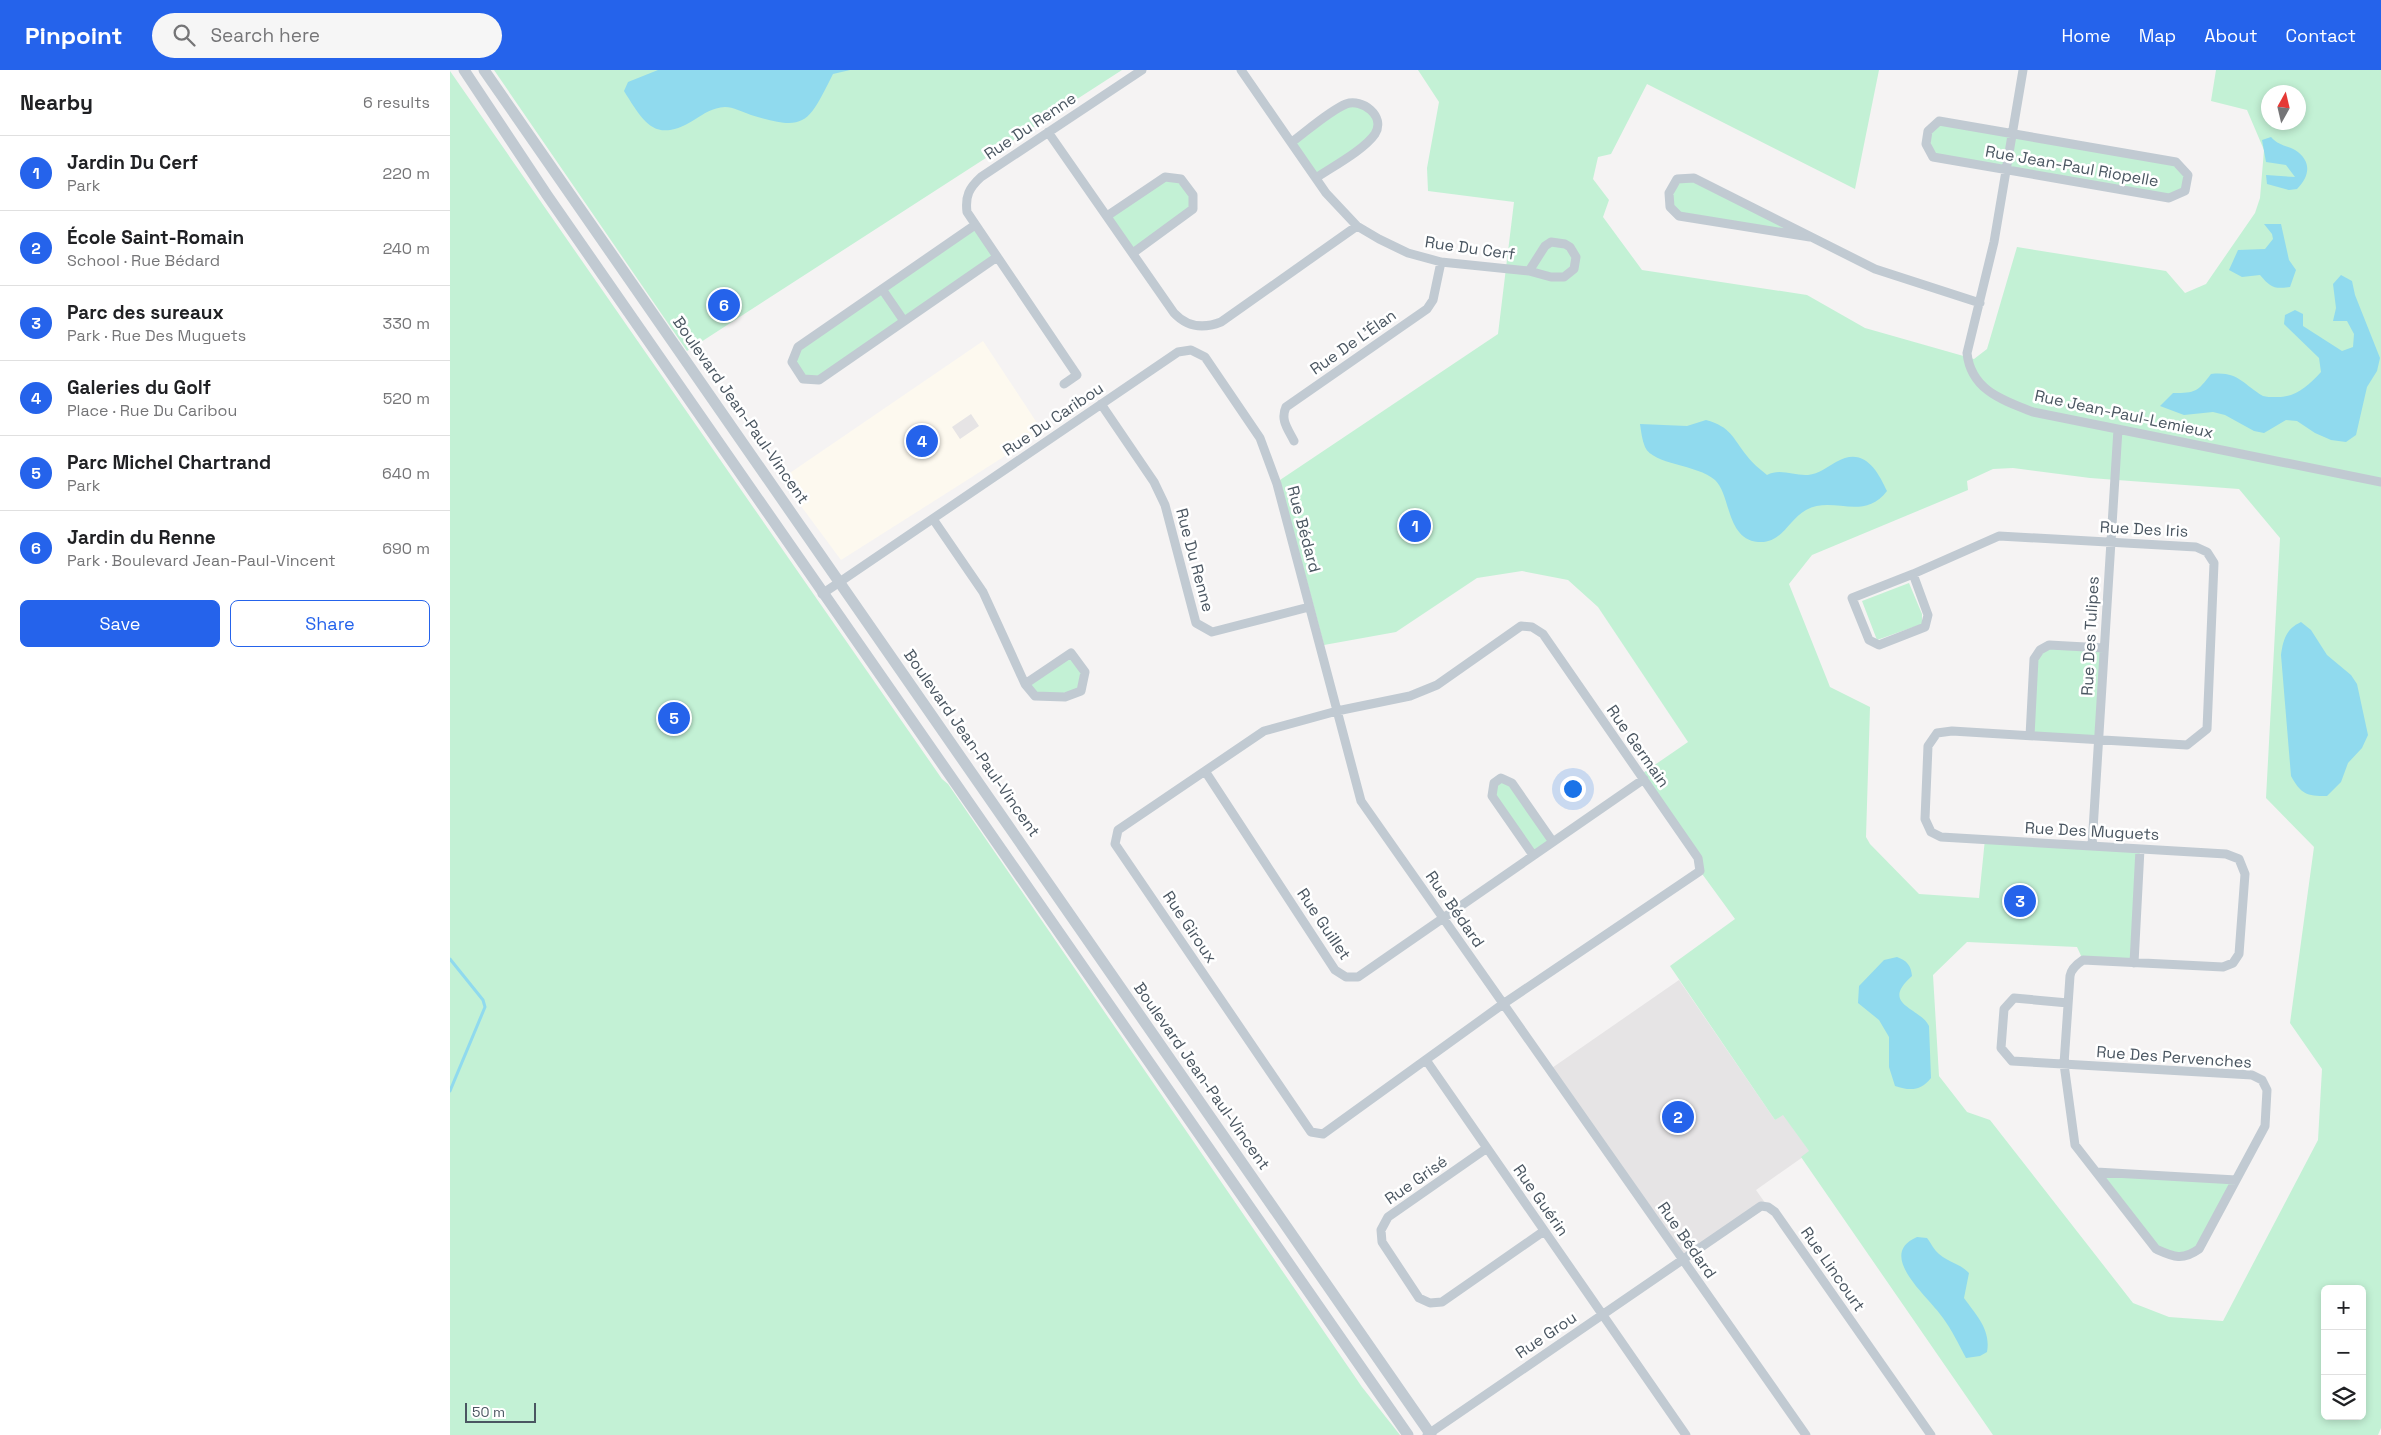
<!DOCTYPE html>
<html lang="en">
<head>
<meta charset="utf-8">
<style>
	body { margin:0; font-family:"Space Grotesk",sans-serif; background:#f6f6f6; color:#202124 }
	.controls { position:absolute; right:15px; bottom:15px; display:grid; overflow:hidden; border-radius:8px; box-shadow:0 2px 8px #0003 }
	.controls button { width:45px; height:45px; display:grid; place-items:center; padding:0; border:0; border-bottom:1px solid #e0e0e0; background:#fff; color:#202124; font:25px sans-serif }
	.compass { position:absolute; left:1811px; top:15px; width:45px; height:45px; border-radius:50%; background:#fff; box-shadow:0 2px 8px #0003; rotate:8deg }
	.scale { position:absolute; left:15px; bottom:12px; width:71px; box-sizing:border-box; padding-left:5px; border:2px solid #4a5661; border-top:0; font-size:14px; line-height:18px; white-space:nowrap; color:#4a5661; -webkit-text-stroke:4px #fff; paint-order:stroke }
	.you { position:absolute; left:1122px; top:718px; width:18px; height:18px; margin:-12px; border:4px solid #fff; border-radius:50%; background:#1a73e8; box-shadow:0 0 0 8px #1a73e833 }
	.badge { display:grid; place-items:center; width:32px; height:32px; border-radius:50%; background:#2563eb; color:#fff; font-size:16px; font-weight:700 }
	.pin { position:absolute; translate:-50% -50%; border:2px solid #fff; box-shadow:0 1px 5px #0006 }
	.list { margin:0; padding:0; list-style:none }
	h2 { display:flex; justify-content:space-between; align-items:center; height:65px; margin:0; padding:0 20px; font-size:21px }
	h2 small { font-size:16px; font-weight:400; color:#757577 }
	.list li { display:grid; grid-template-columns:32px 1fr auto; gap:15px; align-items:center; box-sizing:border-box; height:75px; padding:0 20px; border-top:1px solid #e0e0e0 }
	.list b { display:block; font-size:19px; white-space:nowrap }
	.list p { margin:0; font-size:16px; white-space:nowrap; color:#757577 }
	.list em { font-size:16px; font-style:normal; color:#757577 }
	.actions { display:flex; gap:10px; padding:15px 20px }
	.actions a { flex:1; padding:11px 0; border:1px solid #2563eb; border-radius:8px; text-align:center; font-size:18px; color:#2563eb }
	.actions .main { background:#2563eb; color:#fff }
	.icon { flex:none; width:28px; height:28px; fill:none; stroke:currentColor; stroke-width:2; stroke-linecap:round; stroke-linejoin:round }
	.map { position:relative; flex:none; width:1931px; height:1365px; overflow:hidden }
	header { display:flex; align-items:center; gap:30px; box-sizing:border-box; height:70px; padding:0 25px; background:#2563eb; color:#fff }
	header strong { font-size:24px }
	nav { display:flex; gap:28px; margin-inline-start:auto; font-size:18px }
	.search { width:350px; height:45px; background:#f6f6f6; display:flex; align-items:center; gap:12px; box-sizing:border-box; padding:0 18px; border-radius:28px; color:#757577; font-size:19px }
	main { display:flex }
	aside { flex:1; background:#fff }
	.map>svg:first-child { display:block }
</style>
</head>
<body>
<header>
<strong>Pinpoint</strong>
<div class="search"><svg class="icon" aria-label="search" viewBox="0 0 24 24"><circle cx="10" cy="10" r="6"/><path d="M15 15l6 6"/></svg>Search here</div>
<nav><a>Home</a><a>Map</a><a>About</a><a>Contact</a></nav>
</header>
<main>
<aside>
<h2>Nearby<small>6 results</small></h2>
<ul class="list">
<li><span class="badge">1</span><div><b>Jardin Du Cerf</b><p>Park</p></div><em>220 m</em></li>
<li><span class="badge">2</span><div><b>École Saint-Romain</b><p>School · Rue Bédard</p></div><em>240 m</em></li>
<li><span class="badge">3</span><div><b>Parc des sureaux</b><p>Park · Rue Des Muguets</p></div><em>330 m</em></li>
<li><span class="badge">4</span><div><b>Galeries du Golf</b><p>Place · Rue Du Caribou</p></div><em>520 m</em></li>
<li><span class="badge">5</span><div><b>Parc Michel Chartrand</b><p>Park</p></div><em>640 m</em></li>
<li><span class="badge">6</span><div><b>Jardin du Renne</b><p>Park · Boulevard Jean-Paul-Vincent</p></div><em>690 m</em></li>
</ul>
<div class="actions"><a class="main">Save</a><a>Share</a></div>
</aside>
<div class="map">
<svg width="1931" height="1365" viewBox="0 0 1931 1365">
	<rect width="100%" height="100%" fill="#f5f3f3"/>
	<path fill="#fdf9ef" d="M533,271L593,362L391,490L331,409Z"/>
	<path fill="#e6e4e5" d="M521,344L529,356L510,369L502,357Z
		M1229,910L1325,1050L1333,1044L1360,1082L1306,1120L1318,1137L1233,1190L1099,1000Z"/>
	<path fill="#c3f1d5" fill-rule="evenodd" d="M44,0H672L237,281Z
		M968,0H1429L1405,119L1197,14L1161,84L1148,87L1143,109L1159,130L1153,147L1192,200L1357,225L1415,258L1524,289L1537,279L1567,177L1716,201L1735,223L1756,214L1805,143L1810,128L1814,80L1797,40L1761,31L1766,0H1931V1358L1928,1365H1543L1351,1087L1359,1081L1333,1045L1325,1050L1220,896L1285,849L1250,801L1248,788L1190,705L1238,672L1148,537L1118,510L1072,501L1027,508L946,562L874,575L830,410L1048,264L1064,132L978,121L977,98L989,32ZM1818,22H1848V52H1818ZM1563,398L1640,408L1789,419L1830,468L1816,728L1864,777L1840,953L1872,999L1868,1070L1773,1251L1719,1247L1683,1233L1540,1050L1517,1042L1489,1006L1483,905L1517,872L1627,877L1633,890L1684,893L1690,779L1535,769L1529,828L1469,824L1420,774L1416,767L1420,637L1380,617L1339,514L1362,485L1518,420L1517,411L1543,399ZM1875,1219H1912V1346H1875Z
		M0,1L492,709L498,714L912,1317L950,1365H0Z
		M906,31L927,49L926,62L866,108L842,72Z
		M1489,51L1726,92L1738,105L1735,121L1719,128L1483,87L1478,61Z
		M715,107L731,109L743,125V139L683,183L657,146Z
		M1244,108L1360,167L1229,146L1220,137L1227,109Z
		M525,155L547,187L369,310L353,309L342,292L348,277Z
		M1459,513L1472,544V554L1427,570L1412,531Z
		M1599,575L1654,578L1648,670L1580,666L1584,589Z
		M621,583L635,602L631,621L585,626L575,614Z
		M1051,708L1062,713L1103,772L1083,785L1042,726Z
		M1646,1102L1786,1110L1749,1179L1738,1187L1706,1179Z"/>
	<path fill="#90daee" d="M208,0H400L383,4C358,53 357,62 301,45C293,42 283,37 275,37C262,38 255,43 244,50C205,74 194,53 174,21L178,12Z
		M1821,67C1829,76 1836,75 1845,80C1862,91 1860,106 1847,119L1839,120L1817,114L1816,105L1845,107L1836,95L1816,92L1812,70Z
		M1814,154H1831L1839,190L1846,200L1840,217C1824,219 1821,218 1810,205L1792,207L1779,200L1788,180L1815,179L1823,169L1822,164Z
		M1891,205L1902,211L1905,225L1930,288L1927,301L1917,317L1906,365L1896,372L1881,370L1865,363L1847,351L1836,350L1814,363L1804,361L1775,345L1763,342L1734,345L1710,336L1723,323C1746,323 1747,322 1761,304C1789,301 1792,314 1813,326C1816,327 1821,327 1825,327C1845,328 1857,317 1871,302L1869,288L1834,254L1835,245L1845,240L1853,244V256L1892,281L1903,277L1904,264L1897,251H1883L1886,238L1883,214Z
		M1256,350C1281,357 1282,367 1297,386C1302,393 1310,399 1317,405C1330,398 1344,406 1358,405C1369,404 1377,397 1386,392C1413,376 1427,399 1437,421C1413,452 1383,425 1356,440C1338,450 1332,474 1308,472C1276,469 1281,425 1265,410C1247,394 1203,395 1195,377C1192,370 1191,361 1190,354L1237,356Z
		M1851,552L1861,560L1877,585L1901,605L1907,614L1918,665L1912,678L1898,693L1891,712L1877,726C1856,726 1851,724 1841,706L1831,585C1833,570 1836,559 1851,552Z
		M1447,887C1457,891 1461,895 1462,906C1429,935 1470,937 1479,956L1481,1008C1471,1021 1460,1021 1445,1016L1439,997V967L1429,950L1408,933L1409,916L1434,890Z
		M1467,1167L1477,1168C1481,1173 1484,1180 1489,1184C1500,1193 1509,1193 1519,1203L1514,1228C1527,1246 1541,1260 1537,1282L1530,1286L1516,1288C1509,1275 1502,1260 1493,1248C1479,1227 1425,1185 1467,1167Z"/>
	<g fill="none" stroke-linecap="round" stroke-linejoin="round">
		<path stroke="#90daee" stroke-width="3" d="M0,889L33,930L35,937L0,1021"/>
		<path stroke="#c1cad2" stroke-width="9" d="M791,0L876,123L907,156L929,169L958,183L991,192L1079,201L1101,207H1114L1124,199L1126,187L1120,177L1115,174L1101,172L1095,176L1079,201
			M1573,0L1544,172L1517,283C1521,320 1552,330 1583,342L1931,412
			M1489,51L1726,92L1738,105L1735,121L1719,128L1483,87L1476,74L1478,61Z
			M598,62L724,243C737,257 753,259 771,252L907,156
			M842,72C857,61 879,41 896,34C912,28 936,46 925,64C914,80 882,97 866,108
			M657,146L715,107L731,109L743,125V139L683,183
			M525,155L348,277L342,292L353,309L369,310L547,187
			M1360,167L1229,146L1220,137L1219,123L1227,109L1244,108L1425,199L1530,233
			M432,219L454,251
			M614,314L627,305L517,142C515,126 519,118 531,107L692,0
			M651,334L704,412L715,435L746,553L762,562L859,537
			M844,371C838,359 830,350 836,337L977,239L983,230L991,192
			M483,449L533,522L575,614L585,626L615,627L631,621L635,602L621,583L575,614
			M1463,504L1478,545L1475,557L1429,575L1419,570L1402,528L1463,504L1549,466L1746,477L1757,482L1764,493L1757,659L1737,675L1502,661L1487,663L1478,676L1475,749L1481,762L1491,767L1776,784L1789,789L1795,804L1789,884L1783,893L1773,897L1633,890C1627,894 1621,899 1620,906L1614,994L1625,1075L1706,1179C1724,1187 1732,1191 1749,1179L1815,1056L1817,1020L1812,1010L1802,1005L1630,995L1562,991L1551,978L1554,939L1564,928L1618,933
			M372,524L728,282L741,280L755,287L810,368L827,414L911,731L1356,1365
			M1071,556L1082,557L1093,564L1248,788L1250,801L1053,934L873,1064L861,1062L665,774L668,760L814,661L887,641L960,626L987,615Z
			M1580,666L1584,589L1590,580L1599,575L1654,578
			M755,701L885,900L896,907H908L1194,709
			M1642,776L1668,359
			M1083,785L1042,726L1044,713L1051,708L1062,713L1103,772
			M1684,893L1690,779
			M976,990L1236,1365
			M1037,1078L938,1147L931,1160L932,1172L969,1228L980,1233L992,1232L1094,1161
			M1646,1102L1786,1110
			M977,1365L1311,1136L1318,1137L1325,1142L1481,1365"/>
		<path stroke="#c1cad2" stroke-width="11" d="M14,0L97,125L958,1365
			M34,0L981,1365"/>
	</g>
	<g text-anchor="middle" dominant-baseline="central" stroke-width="5" stroke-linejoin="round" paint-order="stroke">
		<g font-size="16" fill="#4a5661" stroke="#fff">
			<text transform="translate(580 56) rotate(-34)">Rue Du Renne</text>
			<text transform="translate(1622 96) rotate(10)">Rue Jean-Paul Riopelle</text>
			<text transform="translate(1020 178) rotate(8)">Rue Du Cerf</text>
			<text transform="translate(903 272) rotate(-35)">Rue De L'Élan</text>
			<text transform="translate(291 340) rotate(55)">Boulevard Jean-Paul-Vincent</text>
			<text transform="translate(1674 344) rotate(12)">Rue Jean-Paul-Lemieux</text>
			<text transform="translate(603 349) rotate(-34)">Rue Du Caribou</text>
			<text transform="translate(854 459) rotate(75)">Rue Bédard</text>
			<text transform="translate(1694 459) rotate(3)">Rue Des Iris</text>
			<text transform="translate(745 490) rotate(75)">Rue Du Renne</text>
			<text transform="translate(1640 566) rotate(-87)">Rue Des Tulipes</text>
			<text transform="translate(522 673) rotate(55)">Boulevard Jean-Paul-Vincent</text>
			<text transform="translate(1188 676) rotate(55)">Rue Germain</text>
			<text transform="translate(1642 761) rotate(3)">Rue Des Muguets</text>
			<text transform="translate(1005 839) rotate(55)">Rue Bédard</text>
			<text transform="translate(874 854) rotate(56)">Rue Guillet</text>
			<text transform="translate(740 857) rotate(56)">Rue Giroux</text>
			<text transform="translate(1724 987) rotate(4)">Rue Des Pervenches</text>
			<text transform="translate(752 1006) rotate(55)">Boulevard Jean-Paul-Vincent</text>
			<text transform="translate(966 1110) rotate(-35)">Rue Grisé</text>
			<text transform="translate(1091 1130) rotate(55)">Rue Guérin</text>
			<text transform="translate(1237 1170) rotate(55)">Rue Bédard</text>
			<text transform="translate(1383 1199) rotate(55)">Rue Lincourt</text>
			<text transform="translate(1096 1265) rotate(-34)">Rue Grou</text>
		</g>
	</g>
</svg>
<div class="controls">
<button>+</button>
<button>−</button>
<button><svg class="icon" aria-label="layers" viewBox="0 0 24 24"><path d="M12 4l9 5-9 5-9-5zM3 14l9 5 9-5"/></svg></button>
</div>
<svg class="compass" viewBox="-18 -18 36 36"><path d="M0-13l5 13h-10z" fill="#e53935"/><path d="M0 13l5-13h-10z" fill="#757577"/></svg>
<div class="scale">50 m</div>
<div class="you"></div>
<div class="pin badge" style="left:965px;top:456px">1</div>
<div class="pin badge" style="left:1228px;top:1047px">2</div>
<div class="pin badge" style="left:1570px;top:831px">3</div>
<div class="pin badge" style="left:472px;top:371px">4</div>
<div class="pin badge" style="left:224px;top:648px">5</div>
<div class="pin badge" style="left:274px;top:235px">6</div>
</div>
</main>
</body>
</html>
